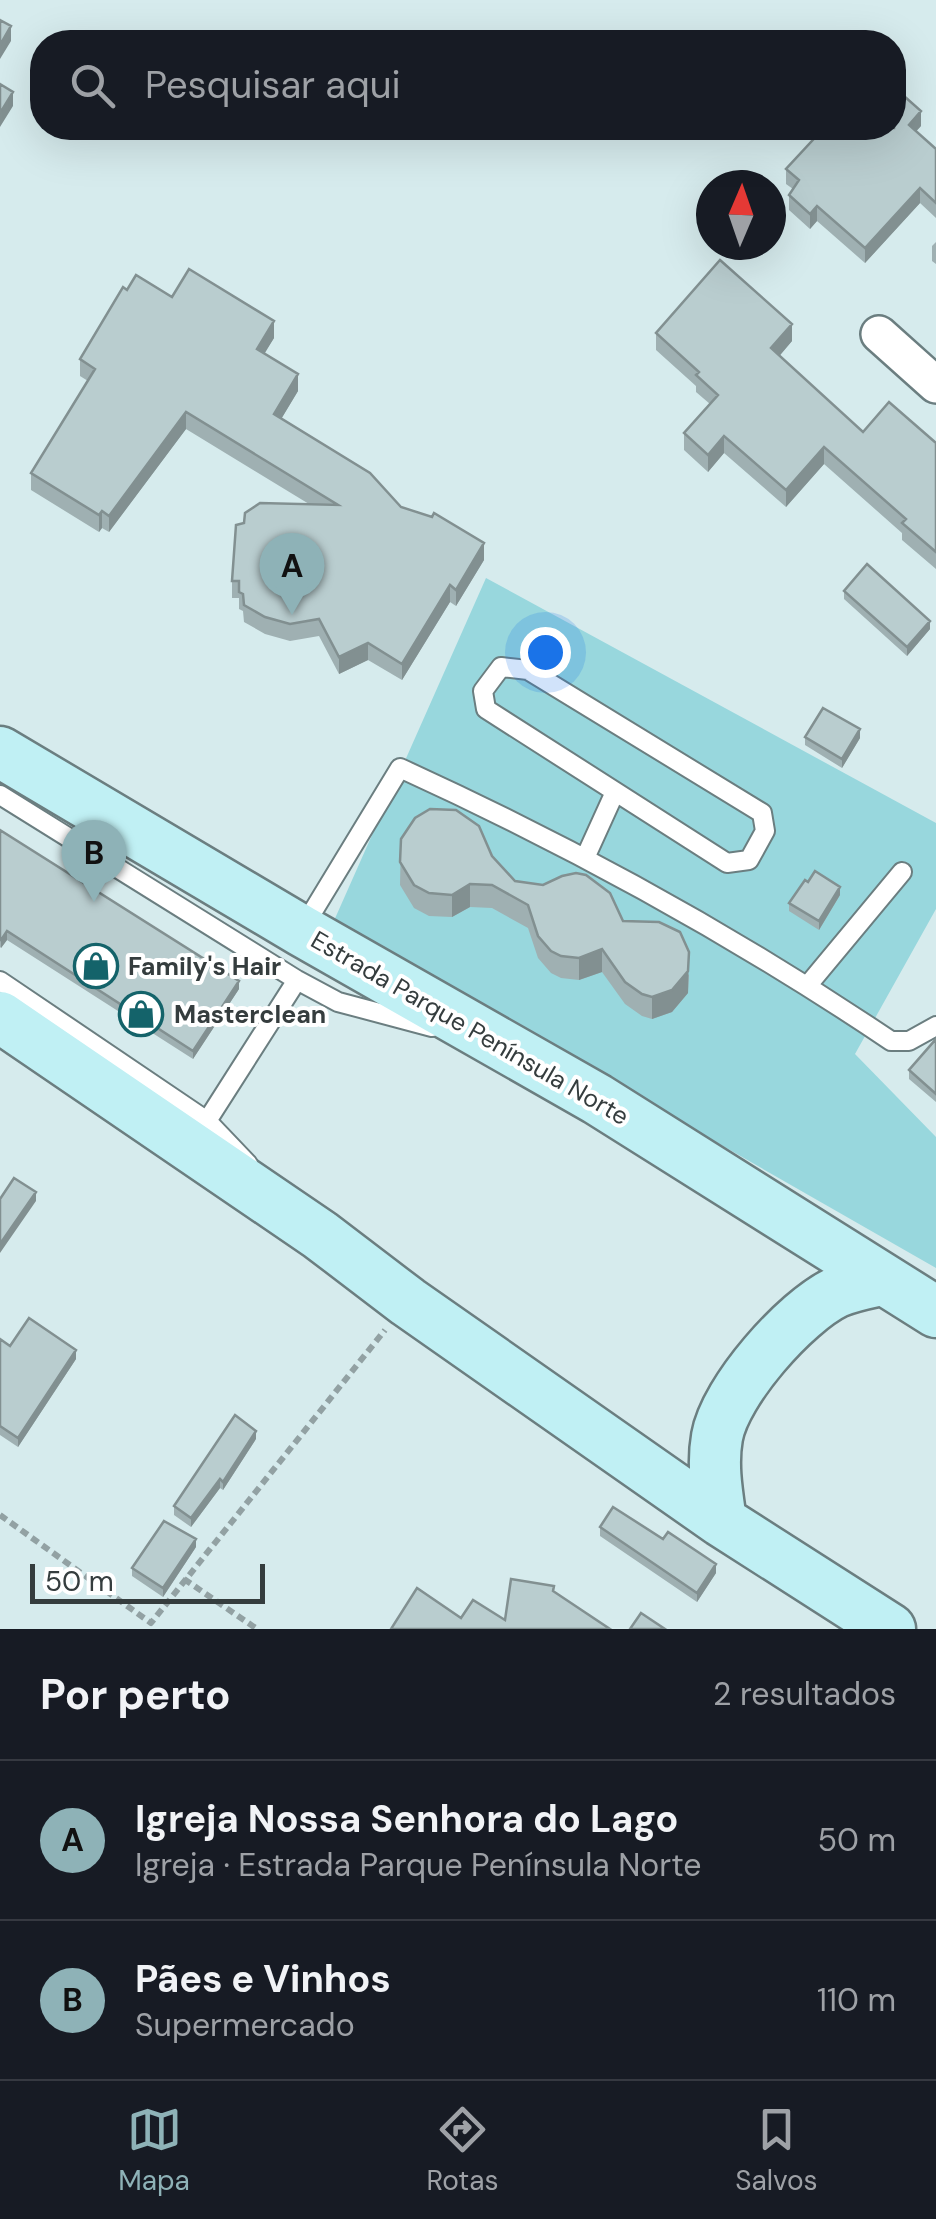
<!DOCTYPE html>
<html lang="pt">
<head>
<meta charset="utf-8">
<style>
	body { margin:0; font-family:"DM Sans",sans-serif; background:#242831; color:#f1f3f6 }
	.compass { position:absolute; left:696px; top:170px; width:90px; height:90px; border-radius:50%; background:#171b24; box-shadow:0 10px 40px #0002; rotate:2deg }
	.scale { position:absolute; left:30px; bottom:25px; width:235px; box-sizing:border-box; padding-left:10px; border:5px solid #353d3e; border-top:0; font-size:28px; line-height:35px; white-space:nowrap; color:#353d3e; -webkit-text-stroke:8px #fff; paint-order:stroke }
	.you { position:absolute; left:545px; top:652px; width:35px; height:35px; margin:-25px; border:8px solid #fff; border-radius:50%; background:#1a73e8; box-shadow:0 0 0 15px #1a73e833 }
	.badge { display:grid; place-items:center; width:65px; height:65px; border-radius:50%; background:#8eb2b7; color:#111; font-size:32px; font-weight:700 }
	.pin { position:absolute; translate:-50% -82px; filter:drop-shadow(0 2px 5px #0008) }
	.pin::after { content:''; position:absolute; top:52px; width:35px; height:30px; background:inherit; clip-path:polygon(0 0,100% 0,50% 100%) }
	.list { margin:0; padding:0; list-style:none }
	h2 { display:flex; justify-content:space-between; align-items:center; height:130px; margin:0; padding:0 40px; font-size:42px }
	h2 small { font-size:32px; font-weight:400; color:#9ea1a6 }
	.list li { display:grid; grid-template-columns:65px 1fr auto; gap:30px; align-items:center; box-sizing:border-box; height:160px; padding:0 40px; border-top:2px solid #363941 }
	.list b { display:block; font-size:38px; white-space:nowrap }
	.list p { margin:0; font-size:32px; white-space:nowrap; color:#9ea1a6 }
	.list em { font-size:32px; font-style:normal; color:#9ea1a6 }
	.icon { flex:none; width:55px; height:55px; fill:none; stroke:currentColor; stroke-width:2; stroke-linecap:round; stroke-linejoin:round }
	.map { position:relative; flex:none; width:936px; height:1629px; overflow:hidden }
	.search { position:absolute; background:#171b24; box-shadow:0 10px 40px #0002; left:30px; right:30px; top:30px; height:110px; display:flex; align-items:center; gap:25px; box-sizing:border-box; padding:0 35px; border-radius:40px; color:#9ea1a6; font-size:38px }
	.sheet { height:450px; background:#171b24 }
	nav { display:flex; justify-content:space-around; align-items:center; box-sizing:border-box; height:140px; border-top:2px solid #363941; background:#171b24; font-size:28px; color:#9ea1a6 }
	nav a { display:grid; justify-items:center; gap:5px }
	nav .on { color:#8eb2b7 }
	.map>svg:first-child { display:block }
</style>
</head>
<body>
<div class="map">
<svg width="936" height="1629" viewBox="0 0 936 1629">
	<rect width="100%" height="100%" fill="#d6ebed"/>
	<path fill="#98d7dd" d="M486,578L936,823V909L855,1054L936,1137V1268L333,923Z"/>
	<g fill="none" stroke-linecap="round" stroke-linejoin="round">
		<defs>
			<path id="service" d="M501,667L528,670L762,813L765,831L749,860L727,863L486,709L483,691Z
				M0,795L297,980L338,1002L432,1027
				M585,858L615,792
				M304,926L400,768C571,846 735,936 891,1041H909L936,1026
				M0,981L207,1121L248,1164
				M808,985L902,872
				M207,1121L297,980"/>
			<path id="minor" d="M879,334L936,385"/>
			<path id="secondary" d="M0,752L302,931L597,1099L936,1312
				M0,1017L320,1235L408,1302L721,1521L890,1629
				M721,1521C717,1493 712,1465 717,1437C725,1391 795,1312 837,1292C851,1286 867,1283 881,1280"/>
		</defs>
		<use href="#service" stroke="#6b7e80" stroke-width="22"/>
		<use href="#minor" stroke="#6b7e80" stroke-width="40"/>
		<use href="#secondary" stroke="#6b7e80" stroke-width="55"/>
		<path stroke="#92a1a3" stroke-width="6" stroke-dasharray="8 5" stroke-linecap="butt" d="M0,1515L151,1623L385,1330
			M184,1579L257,1629"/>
		<use href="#service" stroke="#fff" stroke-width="18"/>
		<use href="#minor" stroke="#fff" stroke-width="35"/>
		<use href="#secondary" stroke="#c0f0f4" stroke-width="50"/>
	</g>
	<path fill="#9fb0b2" d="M921,126L916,131L936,149V218L920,203L865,263L817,221L810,229L789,210V195L793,189L786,184V169Z
		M936,242V264L932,261V246Z
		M127,290L172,297L274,338L264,353L298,391L281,419L401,507L484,560L456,606L450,602L402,680L368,660L339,674L319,636L290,641L265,634L244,622L243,611L239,609V598H232V581L309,504L186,429L109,532L102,528L99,532L31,490V473L88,381L80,376V359Z
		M656,333L792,341L779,356L863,432L936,443V569L902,540V533L824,464L786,507L724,453L708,472L684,450V433L710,404L696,392V386L656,350Z
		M844,591L930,629L907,656L844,599Z
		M805,737L860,738L842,768L805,745Z
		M0,830L239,989L193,1059L7,940L1,948L0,947Z
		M401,839L492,856L515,881L623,921L689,975L688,993L672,1012L652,1019L642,1016L625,1004L602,972L579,980L561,978L551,973L538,958L528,928L492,908L470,907L452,917L429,916L414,908L400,885Z
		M808,882L840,895L819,930L789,911V903Z
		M936,1039V1102L909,1079V1070Z
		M0,1339L10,1346L76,1359L18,1447L0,1435Z
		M256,1439L223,1490L220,1488L191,1527L174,1515V1506Z
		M600,1527L663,1539L716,1573L697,1602L600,1536Z
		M196,1547L163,1597L132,1576V1568Z"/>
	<path fill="#829091" d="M11,26V41L0,59V45Z
		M13,92V106L0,127V113Z
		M921,111V126L909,139V125Z
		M920,188V203L865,263V248Z
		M817,206V221L810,229V214Z
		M274,321V338L257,366V349Z
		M792,324V341L771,366V348Z
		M298,374V391L274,431V414Z
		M186,412V429L109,532V516Z
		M724,436V453L708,472V455Z
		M824,447V464L786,507V490Z
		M102,511V528L99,532V515Z
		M484,543V560L456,606V590Z
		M450,585V602L402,680V664Z
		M930,621V629L907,656V647Z
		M368,643V660L339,674V657Z
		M860,729V738L842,768V759Z
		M470,884V907L452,917V895Z
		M840,887V895L819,930V921Z
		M7,931V940L1,948V940Z
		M602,949V972L579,980V958Z
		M689,952L688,993L672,1012L652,1019V997Z
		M239,981V989L193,1059V1051Z
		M36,1192V1201L0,1253V1244Z
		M76,1350V1359L18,1447V1438Z
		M256,1431V1439L223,1490V1482Z
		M220,1479V1488L191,1527V1518Z
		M196,1539V1547L163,1597V1588Z
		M716,1564V1573L697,1602V1593Z"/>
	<path fill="#b9cdcf" stroke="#829091" stroke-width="2.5" d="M0,20L11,26L0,45Z
		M0,84L13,92L0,113Z
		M895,88L921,111L909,125L936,149V203L920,188L865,248L817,206L810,214L789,195L799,180L786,169L824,128H894V90Z
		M720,260L792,324L771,348L863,432L889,402L936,443V552L902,523L906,519L824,447L786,490L724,436L708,455L684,433L718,395L696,375L699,372L656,333Z
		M189,269L274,321L257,349L298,374L274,414L370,473L401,507L432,517L434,513L484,543L456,590L450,585L402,664L368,643L339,657L319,619L290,624L265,617L244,605L243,594L239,592V581H232L236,525L244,523L245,513L260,503L338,505L186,412L109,516L102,511L99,515L31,473L95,369L80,359L123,287L127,290L136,275L172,297Z
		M867,564L930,621L907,647L844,591Z
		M823,708L860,729L842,759L805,737Z
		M430,809L456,810L479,826L492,856L515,881L543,885L562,876L576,873L586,875L610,893L623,921L659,922L680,932L689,952L688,971L672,990L652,997L642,994L625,982L602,949L579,958L561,956L551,951L538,936L528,905L492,885L470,884L452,895L429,893L414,885L400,862L401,839L415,818Z
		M0,830L239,981L193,1051L7,931L1,940L0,939Z
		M815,871L840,887L819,921L789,903L805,880L808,882Z
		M936,1039V1094L909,1070Z
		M14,1178L36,1192L0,1244V1199Z
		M29,1318L76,1350L18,1438L0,1426V1339L10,1346Z
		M235,1415L256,1431L223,1482L220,1479L191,1518L174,1506Z
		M613,1507L663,1539L668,1532L716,1564L697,1593L600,1527Z
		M164,1521L196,1539L163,1588L132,1568Z
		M511,1579L554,1586L553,1591L610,1629H391L417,1588L461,1618L473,1600L505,1620Z
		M641,1613L665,1629H630Z"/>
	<defs>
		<symbol id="shop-ring" viewBox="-11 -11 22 22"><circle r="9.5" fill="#fff" stroke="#14636a" stroke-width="1.5"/><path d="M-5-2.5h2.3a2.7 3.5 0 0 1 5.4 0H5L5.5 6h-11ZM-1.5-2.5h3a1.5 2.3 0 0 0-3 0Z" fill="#14636a"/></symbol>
	</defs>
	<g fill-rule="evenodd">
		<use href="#shop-ring" x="71" y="941" width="50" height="50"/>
		<use href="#shop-ring" x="116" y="989" width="50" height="50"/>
	</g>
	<g text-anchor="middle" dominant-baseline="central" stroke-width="8" stroke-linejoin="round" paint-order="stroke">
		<g font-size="25" font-weight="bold" fill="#353d3e" stroke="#fff" text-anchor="start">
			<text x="128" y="966">Family's Hair</text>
			<text x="174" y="1014">Masterclean</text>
		</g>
		<g font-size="25" fill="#353d3e" stroke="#fff">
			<text transform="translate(470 1028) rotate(30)">Estrada Parque Península Norte</text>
		</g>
	</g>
</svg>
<svg class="compass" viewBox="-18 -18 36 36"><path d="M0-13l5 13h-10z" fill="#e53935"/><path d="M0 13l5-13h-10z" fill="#9ea1a6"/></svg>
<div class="scale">50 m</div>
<div class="you"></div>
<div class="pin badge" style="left:292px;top:615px">A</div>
<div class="pin badge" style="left:94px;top:902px">B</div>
<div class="search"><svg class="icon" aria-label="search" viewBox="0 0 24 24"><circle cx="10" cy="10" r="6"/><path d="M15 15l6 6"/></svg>Pesquisar aqui</div>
</div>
<section class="sheet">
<h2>Por perto<small>2 resultados</small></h2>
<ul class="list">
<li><span class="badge">A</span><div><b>Igreja Nossa Senhora do Lago</b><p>Igreja · Estrada Parque Península Norte</p></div><em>50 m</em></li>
<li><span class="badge">B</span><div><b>Pães e Vinhos</b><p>Supermercado</p></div><em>110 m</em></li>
</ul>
</section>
<nav>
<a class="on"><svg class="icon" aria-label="map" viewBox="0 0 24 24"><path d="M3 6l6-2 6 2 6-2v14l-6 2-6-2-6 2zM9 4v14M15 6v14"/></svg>Mapa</a>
<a><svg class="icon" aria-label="directions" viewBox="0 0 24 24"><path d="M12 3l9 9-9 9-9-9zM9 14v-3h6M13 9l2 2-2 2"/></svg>Rotas</a>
<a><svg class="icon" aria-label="saved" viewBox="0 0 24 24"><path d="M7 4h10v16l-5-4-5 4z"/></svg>Salvos</a>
</nav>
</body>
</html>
